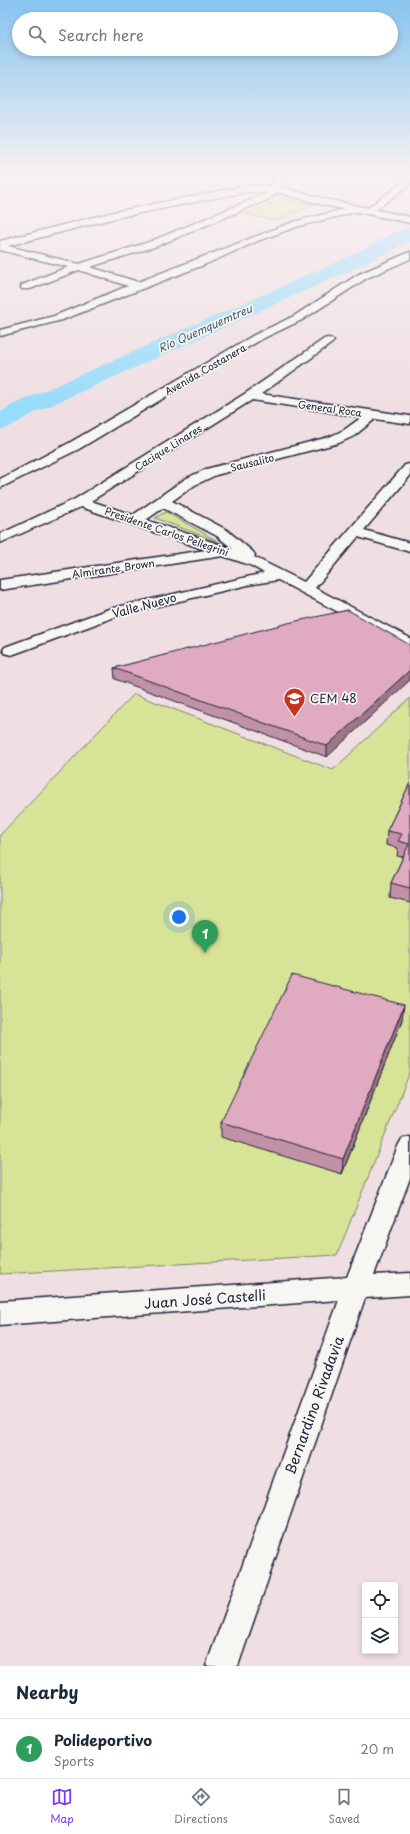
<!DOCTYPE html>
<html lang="en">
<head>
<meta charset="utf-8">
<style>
	body { margin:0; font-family:"Playpen Sans",sans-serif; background:#f2f2f3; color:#1f2937 }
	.controls { position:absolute; right:12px; bottom:12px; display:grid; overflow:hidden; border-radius:4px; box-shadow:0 2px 6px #0003 }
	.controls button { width:36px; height:36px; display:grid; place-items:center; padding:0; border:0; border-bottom:1px solid #e0e1e3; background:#fff; color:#1f2937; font:20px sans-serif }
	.you { position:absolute; left:179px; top:917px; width:14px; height:14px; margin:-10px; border:3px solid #fff; border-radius:50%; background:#1a73e8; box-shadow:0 0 0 6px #1a73e833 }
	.badge { display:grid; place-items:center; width:26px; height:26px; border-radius:50%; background:#7c3aed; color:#fff; font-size:13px; font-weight:700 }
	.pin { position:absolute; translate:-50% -33px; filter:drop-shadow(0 1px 2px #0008) }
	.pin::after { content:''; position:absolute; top:21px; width:14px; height:12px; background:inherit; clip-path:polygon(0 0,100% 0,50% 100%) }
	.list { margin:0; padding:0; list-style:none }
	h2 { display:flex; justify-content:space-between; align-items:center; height:52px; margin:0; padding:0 16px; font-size:17px }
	h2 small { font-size:13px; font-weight:400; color:#747a83 }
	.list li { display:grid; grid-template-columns:26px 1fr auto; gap:12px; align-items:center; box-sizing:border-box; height:60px; padding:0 16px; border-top:1px solid #e0e1e3 }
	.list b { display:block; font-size:15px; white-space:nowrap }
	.list p { margin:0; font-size:13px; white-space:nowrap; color:#747a83 }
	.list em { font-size:13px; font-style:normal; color:#747a83 }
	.icon { flex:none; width:22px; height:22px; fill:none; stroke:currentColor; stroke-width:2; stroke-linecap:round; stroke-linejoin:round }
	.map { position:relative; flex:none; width:410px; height:1666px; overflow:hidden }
	.search { position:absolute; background:#fff; box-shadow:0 2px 6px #0003; left:12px; right:12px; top:12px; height:44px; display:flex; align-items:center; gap:10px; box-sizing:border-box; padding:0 14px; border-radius:22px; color:#747a83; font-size:15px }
	.sheet { height:112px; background:#fff }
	nav { display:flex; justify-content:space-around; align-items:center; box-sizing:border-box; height:56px; border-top:1px solid #e0e1e3; background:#fff; font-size:11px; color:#747a83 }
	nav a { display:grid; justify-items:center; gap:2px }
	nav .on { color:#7c3aed }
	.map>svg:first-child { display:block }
</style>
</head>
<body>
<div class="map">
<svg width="410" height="1666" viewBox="0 0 410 1666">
	<rect width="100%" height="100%" fill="#efdfe3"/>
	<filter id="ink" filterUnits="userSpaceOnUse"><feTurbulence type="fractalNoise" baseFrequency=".025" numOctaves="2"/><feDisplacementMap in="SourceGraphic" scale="8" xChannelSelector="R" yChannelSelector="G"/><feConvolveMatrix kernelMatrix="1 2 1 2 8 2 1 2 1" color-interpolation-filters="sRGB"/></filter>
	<g filter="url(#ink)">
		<path fill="#eacfd9" d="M174,175H232L218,183Z"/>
		<path fill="#d7e497" stroke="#7c8369" d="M283,199L313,205L276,221L245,214Z
			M166,512L221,543L155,518Z
			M134,694L333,770L410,698V1072L337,1255L0,1274V835Z"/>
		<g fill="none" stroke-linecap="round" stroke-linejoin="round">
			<path fill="#97dcfa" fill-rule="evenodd" d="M410,227V241L351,270L34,413L9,427L0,430V412L16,403L337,262L403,229Z"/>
			<defs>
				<path id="minor" d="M275,175H283L281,189L269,199L157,246L90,267L138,282L293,222L357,206L362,209L360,211L299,226L260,240L206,264L62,320L0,336V330L54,316L128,286L79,270L30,289H22L21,287L22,285L68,267L0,250V244L79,264L149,242L263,195L272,188Z
					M410,177V184L372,213H366L364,211L366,209Z
					M410,252V259L367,278L302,320L262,339L79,449L0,488V479L69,443L254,335L294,316L359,274Z
					M328,338L332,339L334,341L332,343L261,394L410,416V424L375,419L354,436L339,443L216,475L195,485L172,501L227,530L253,552L255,555L254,557L304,582L405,465L410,464V476L364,530L410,543V552L358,537L315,588L410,638V649L404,647L278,580L248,585L120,615L17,653L11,655L5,653L3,650L5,647L109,609L264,573L250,565L223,556L0,590V580L206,550L81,507L0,543V534L75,499L246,393L324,339ZM252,400L362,417L344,430L329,437L206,469L185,479L133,515L91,501ZM163,508L217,536L233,549L146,520Z
					M410,1137V1178L374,1275L410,1273V1295L365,1298L238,1666H206L339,1300L0,1325V1301L347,1277L398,1146L402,1139Z"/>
				<path id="tertiary" d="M245,186H276L325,199L410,217V223L324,205L276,192H245L115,218L0,248V241L114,212Z"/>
			</defs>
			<use href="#minor" stroke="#22223b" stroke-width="3"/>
			<use href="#tertiary" stroke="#22223b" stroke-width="3"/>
			<use href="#minor" fill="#f6f6f2" fill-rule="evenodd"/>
			<use href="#tertiary" fill="#f6f6f2" fill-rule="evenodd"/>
		</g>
		<path fill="#c192a6" stroke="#22223b" d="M348,610L327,757L115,679L114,668Z
			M410,783V903L390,898L391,883L403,857L397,856L398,848L386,845L387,831Z
			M402,1020L342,1174L221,1137V1122Z"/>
		<path fill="#9d7787" stroke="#22223b" d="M410,670V680L327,757V746Z
			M404,1005L402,1020L342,1174L343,1159Z"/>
		<path fill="#e0aac1" stroke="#22223b" d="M348,610L410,645V670L327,746L114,668L292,622Z
			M410,783V888L391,883L409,844L398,841L402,834L387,831Z
			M292,975L404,1005L343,1159L221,1122Z"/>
	</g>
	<linearGradient id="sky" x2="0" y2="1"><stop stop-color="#87c4ef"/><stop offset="0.43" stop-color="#f8f1f2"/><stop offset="1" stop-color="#f8f1f2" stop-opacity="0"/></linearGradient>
	<rect width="410" height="408" fill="url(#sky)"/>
	<defs>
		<symbol id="school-pin" viewBox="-11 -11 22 30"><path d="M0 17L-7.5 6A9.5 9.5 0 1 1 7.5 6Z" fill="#c8321e" stroke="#f6f6f2"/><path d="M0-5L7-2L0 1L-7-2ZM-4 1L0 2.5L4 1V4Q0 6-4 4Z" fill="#fff"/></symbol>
	</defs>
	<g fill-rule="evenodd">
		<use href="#school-pin" x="282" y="686" width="25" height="34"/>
	</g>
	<g text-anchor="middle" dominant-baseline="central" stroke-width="3.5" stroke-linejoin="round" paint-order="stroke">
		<g font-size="10" fill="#22223b" stroke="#f6f6f2">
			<text transform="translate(205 369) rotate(-30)">Avenida Costanera</text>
			<text transform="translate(330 408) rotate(8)">General Roca</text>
			<text transform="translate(168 447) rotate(-32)">Cacique Linares</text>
			<text transform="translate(252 462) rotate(-14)">Sausalito</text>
			<text transform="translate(167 531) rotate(19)">Presidente Carlos Pellegrini</text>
			<text transform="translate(113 568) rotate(-8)">Almirante Brown</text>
		</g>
		<g font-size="11" font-style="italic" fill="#455a74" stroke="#f6f6f2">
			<text transform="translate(205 328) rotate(-24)">Río Quemquemtreu</text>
		</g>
		<g font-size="12" fill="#22223b" stroke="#f6f6f2">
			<text transform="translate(144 605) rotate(-15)">Valle Nuevo</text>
		</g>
		<g font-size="12" fill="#22223b" stroke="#f6f6f2" text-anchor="start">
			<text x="310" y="698">CEM 48</text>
		</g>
		<g font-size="14" fill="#22223b" stroke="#f6f6f2">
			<text transform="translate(205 1299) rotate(-4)">Juan José Castelli</text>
			<text transform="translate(314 1405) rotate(-70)">Bernardino Rivadavia</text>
		</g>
	</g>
</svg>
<div class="controls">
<button><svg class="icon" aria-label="locate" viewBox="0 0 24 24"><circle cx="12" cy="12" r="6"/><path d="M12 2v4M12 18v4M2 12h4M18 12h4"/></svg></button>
<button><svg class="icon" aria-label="layers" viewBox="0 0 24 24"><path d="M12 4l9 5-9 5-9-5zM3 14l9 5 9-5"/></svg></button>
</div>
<div class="you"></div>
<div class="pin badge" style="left:205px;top:953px;background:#2e9e5b">1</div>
<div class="search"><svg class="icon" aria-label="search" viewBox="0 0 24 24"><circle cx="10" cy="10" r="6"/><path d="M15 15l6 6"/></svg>Search here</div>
</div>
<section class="sheet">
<h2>Nearby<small></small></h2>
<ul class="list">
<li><span class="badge" style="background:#2e9e5b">1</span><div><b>Polideportivo</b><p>Sports</p></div><em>20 m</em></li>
</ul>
</section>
<nav>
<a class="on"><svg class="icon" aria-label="map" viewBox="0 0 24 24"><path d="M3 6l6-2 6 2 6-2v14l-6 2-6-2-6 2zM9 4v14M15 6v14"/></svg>Map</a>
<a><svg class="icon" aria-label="directions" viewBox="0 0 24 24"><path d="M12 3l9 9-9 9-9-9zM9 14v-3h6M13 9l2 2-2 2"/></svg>Directions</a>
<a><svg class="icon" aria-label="saved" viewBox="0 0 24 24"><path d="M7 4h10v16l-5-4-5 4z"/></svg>Saved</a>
</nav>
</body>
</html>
